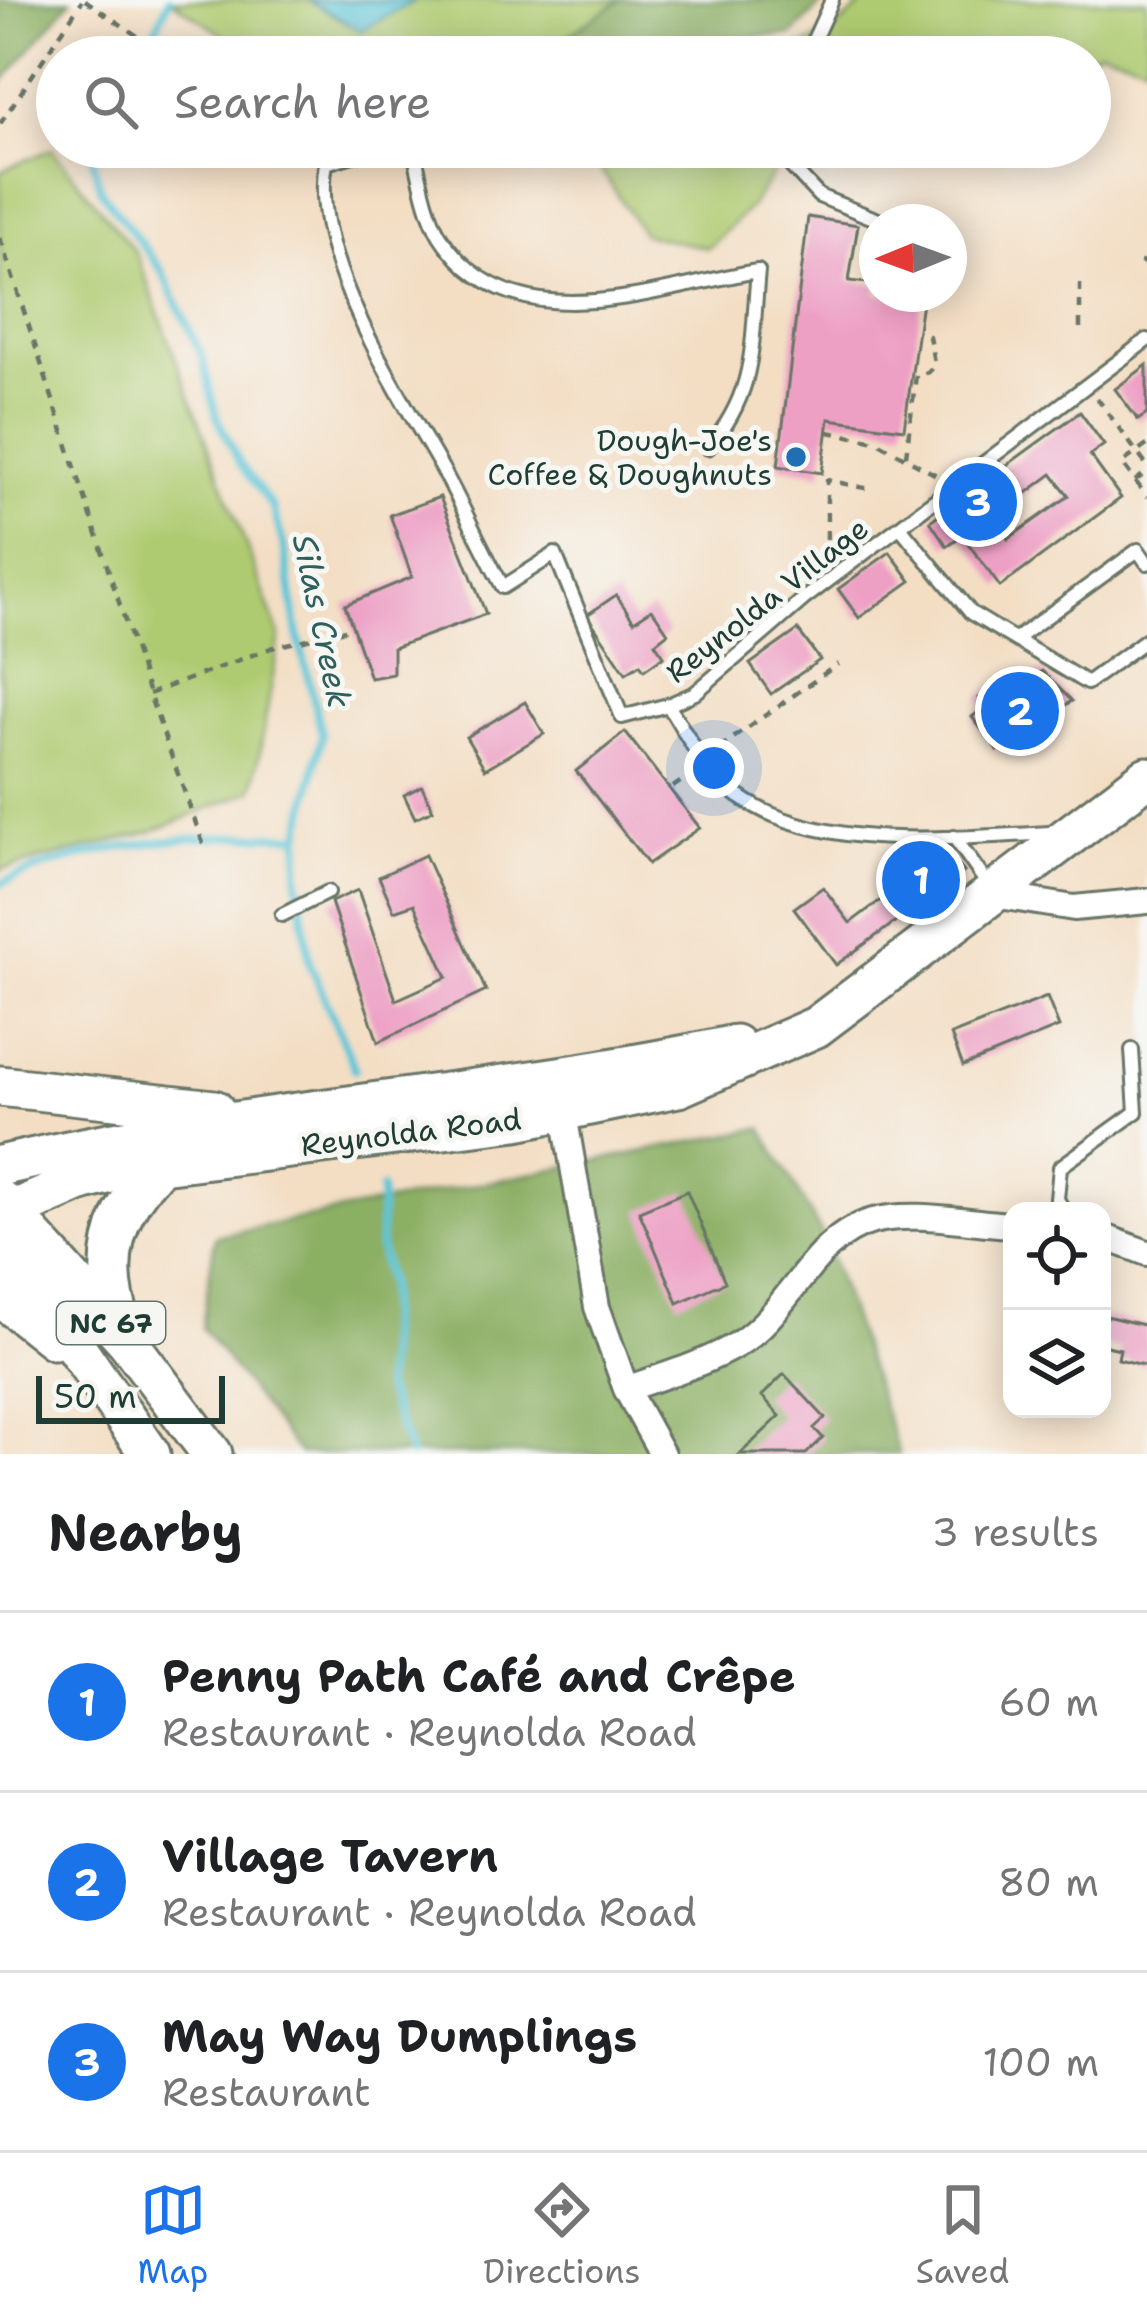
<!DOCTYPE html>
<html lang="en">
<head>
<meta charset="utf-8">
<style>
	body { margin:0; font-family:"Shantell Sans",sans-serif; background:#f2f2f2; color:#202124 }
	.controls { position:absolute; right:36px; bottom:36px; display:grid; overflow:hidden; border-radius:24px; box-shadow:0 6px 30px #0003 }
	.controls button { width:108px; height:108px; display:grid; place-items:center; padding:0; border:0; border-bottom:3px solid #e0e0e0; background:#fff; color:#202124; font:60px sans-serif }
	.compass { position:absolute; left:859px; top:204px; width:108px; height:108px; border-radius:50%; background:#fff; box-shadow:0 6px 30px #0003; rotate:269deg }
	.scale { position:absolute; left:36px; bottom:30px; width:189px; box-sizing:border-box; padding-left:12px; border:6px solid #1f3d34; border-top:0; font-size:33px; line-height:42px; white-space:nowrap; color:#1f3d34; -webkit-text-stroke:9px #f6f6f2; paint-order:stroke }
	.you { position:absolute; left:714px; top:768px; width:42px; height:42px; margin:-30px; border:9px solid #fff; border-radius:50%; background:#1a73e8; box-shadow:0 0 0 18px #1a73e833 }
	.badge { display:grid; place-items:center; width:78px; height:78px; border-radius:50%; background:#1a73e8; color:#fff; font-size:39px; font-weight:700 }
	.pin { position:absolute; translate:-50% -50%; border:6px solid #fff; box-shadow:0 3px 12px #0006 }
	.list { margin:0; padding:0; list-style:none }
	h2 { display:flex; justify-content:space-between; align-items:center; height:156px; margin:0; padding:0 48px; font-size:51px }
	h2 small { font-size:39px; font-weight:400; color:#757577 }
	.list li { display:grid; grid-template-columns:78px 1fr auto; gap:36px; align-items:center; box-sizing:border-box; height:180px; padding:0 48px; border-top:3px solid #e0e0e0 }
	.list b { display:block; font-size:45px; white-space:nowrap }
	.list p { margin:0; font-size:39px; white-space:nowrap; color:#757577 }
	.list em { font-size:39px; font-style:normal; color:#757577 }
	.icon { flex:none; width:66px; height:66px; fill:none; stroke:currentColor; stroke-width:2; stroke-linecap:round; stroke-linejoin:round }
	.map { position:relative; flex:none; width:1147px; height:1454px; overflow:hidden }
	.search { position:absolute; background:#fff; box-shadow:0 6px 30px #0003; left:36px; right:36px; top:36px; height:132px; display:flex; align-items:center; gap:30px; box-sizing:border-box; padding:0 42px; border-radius:66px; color:#757577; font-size:45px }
	.sheet { height:696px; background:#fff }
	nav { display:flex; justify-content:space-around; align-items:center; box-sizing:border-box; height:168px; border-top:3px solid #e0e0e0; background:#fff; font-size:33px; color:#757577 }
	nav a { display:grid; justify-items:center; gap:6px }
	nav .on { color:#1a73e8 }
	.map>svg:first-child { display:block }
</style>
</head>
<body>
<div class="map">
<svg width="1147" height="1454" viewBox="0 0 1147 1454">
	<rect width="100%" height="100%" fill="#f6f6f2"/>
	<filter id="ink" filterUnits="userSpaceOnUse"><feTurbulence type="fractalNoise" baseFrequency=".00833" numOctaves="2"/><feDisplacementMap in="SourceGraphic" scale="24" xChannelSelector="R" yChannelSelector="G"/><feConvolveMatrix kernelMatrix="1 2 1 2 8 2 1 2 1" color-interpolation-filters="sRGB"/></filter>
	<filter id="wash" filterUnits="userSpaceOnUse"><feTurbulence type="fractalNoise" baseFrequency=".004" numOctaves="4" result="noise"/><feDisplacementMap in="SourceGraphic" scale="48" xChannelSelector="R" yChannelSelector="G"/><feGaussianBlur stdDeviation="2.7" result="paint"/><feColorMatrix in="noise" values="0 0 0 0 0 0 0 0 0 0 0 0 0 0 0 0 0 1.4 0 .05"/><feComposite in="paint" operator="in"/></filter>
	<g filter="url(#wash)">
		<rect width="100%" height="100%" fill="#f3dec4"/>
		<path fill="#afcb71" stroke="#678452" stroke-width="3" d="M171,0H621L558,42L438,57H345L240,46Z
			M866,0H1147V64L1100,50L1086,57H649C741,47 796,79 866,0Z
			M586,147H790L751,206L708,248L643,234Z
			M52,149L136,253L280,636L253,790L151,832L0,870V171Z"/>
		<path fill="#8baf63" stroke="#55764c" stroke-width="3" d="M0,0H71L0,85Z
			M621,0H825L792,35L558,42Z
			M762,1128L823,1236L899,1454H299L202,1328L215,1236Z"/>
		<path fill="#5cc5d7" stroke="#3e8186" stroke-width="3" d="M307,0H416L361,31Z"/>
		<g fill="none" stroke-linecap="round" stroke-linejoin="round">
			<path stroke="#5cc5d7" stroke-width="8" d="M143,57L169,0
				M97,147L93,162L101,191L162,271L202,356L216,415L240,464L273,508L285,550L297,630L322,735L300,836L298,880L310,964L355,1069
				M0,884C92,842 200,834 300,836
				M381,1189L380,1247L388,1284L385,1388L410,1454"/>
		</g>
		<g id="blocks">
			<path fill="#ed9fc4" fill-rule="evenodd" d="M808,217L858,225L849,281L877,284V294H923L904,429L829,419L822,473L778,466Z
				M1147,365V414L1138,420L1115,389Z
				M1080,412L1104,445L1090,455L1121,498L1000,587L962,535L947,546L930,521ZM1052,474L1069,496L1008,539L993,518Z
				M440,497L486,614L393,648V674L370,678L345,605L412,577L390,515Z
				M890,552L911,581L859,618L838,589Z
				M616,595L634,621L652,609L668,633L655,643L664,656L644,670L640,664L626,673L587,615Z
				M798,630L820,660L771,694L750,664Z
				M1042,671L1072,701L1030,727L1037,736L1019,750L1012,740L998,751L972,717L985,707L979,698L1001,681L1014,687Z
				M525,702L544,734L485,769L466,737Z
				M625,732L700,828L648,864L576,771Z
				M422,786L433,810L415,818L404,795Z
				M425,855L486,991L378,1042L331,902L358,890L396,1000L447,977L414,904L394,911L379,877Z
				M927,855L940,872L955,861L964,872L836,965L794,908L823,887L850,923L889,894L884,887Z
				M1047,997L1059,1027L963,1066L951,1035Z
				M687,1191L725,1282L678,1303L639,1211Z
				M1102,1315L1147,1326V1366L1118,1359L1120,1349L1102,1345Z
				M784,1374L825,1418L814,1428L823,1438L806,1454H740L780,1416L762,1396Z"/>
		</g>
	</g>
	<g filter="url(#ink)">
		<use href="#blocks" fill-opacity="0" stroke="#697566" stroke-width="3"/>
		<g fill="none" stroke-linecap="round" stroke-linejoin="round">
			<defs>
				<path id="lane" d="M806,57L832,0
					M380,147L326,163C309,254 395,386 439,463C462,503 480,546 503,587L555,554L622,717L668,705
					M413,147C420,175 425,211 440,236C512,348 657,287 758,271C751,342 758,391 708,448
					M773,147L819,196L883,222
					M900,527L971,613L1087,683L1147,639
					M1017,638L1138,550L1147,563
					M1053,833C953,837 809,856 728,788C702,767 686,733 668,705L695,693L805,598L1147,340
					M954,837L991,889
					M282,915L328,892
					M1064,1211L1057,1199L1060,1167L1136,1112L1132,1050"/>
				<path id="street" d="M994,895L1074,908L1147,901
					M562,1102L597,1307L626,1389C662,1376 705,1364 738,1344C791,1311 811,1238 873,1221C913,1210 970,1223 1012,1225
					M1102,1236L1147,1253
					M626,1389L662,1454"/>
				<path id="primary" d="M0,1086L214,1110
					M0,1166C242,1108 492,1098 735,1045
					M0,1200L128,1342L212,1454
					M0,1216L81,1181L129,1168L517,1120L678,1087L816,1027L1147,777
					M0,1238L150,1454
					M0,1296L54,1339
					M122,1326C98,1262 113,1210 161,1164"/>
			</defs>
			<use href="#lane" stroke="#697566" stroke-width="18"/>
			<use href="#street" stroke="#697566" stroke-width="30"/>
			<use href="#primary" stroke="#697566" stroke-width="45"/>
			<path stroke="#697566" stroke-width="4.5" stroke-dasharray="9 9" stroke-linecap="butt" d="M85,0L168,57
				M0,124L82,1
				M0,238L149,694L204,846
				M1140,262L1147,263
				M1080,328V284
				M1097,398L1147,466
				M828,432L876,441L938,476
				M1147,445L1122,463L1147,497
				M906,456L916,375L929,372L934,362L929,336L917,337
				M1135,481L1147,472
				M827,557V480L874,490
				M149,694L271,648L353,628
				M719,748L838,664
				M673,787L693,773"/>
			<use href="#lane" stroke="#fff" stroke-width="12"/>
			<use href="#street" stroke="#fff" stroke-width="24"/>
			<use href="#primary" stroke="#fff" stroke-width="39"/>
		</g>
	</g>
	<circle fill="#1f6fb2" stroke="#f6f6f2" stroke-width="4.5" cx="796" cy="457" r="12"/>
	<g text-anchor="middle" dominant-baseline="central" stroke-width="10" stroke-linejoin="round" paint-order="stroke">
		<rect fill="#f6f6f2" stroke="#60746d" stroke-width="3" x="57" y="1302" width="108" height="42" rx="9"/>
		<g font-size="27" font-weight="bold" fill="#1f3d34">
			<text x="111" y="1323">NC 67</text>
		</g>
		<g font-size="30" fill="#1f3d34" stroke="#f6f6f2" text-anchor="end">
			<text x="772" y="440">Dough-Joe's<tspan x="772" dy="34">Coffee &amp; Doughnuts</tspan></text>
		</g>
		<g font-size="30" fill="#1f3d34" stroke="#f6f6f2">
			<text transform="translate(767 600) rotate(-38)">Reynolda Village</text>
			<text transform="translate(411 1132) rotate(-7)">Reynolda Road</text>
		</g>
		<g font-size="33" font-style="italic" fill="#2e5f5d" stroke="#f6f6f2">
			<text transform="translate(322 621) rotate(78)">Silas Creek</text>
		</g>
	</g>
</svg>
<div class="controls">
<button><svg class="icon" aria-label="locate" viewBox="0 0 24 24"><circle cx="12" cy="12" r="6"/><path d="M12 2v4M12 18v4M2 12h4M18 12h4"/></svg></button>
<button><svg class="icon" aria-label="layers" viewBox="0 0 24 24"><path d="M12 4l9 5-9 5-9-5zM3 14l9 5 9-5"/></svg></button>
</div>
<svg class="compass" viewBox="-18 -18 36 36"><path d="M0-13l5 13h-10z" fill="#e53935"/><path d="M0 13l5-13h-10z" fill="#757577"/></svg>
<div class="scale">50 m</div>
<div class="you"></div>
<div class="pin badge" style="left:921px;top:880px">1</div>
<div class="pin badge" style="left:1020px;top:711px">2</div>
<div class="pin badge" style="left:978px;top:502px">3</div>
<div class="search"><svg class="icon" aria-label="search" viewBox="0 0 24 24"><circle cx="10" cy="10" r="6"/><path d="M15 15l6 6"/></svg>Search here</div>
</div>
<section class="sheet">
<h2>Nearby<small>3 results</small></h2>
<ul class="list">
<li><span class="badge">1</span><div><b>Penny Path Café and Crêpe</b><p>Restaurant · Reynolda Road</p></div><em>60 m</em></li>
<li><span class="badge">2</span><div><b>Village Tavern</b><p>Restaurant · Reynolda Road</p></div><em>80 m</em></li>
<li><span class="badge">3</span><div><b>May Way Dumplings</b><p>Restaurant</p></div><em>100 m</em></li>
</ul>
</section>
<nav>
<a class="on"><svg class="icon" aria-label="map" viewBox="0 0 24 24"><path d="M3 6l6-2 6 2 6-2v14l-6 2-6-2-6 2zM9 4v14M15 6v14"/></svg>Map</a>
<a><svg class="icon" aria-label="directions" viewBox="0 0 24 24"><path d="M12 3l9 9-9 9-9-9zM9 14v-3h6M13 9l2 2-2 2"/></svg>Directions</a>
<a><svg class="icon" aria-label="saved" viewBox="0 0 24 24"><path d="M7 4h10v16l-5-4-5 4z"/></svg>Saved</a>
</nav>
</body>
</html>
